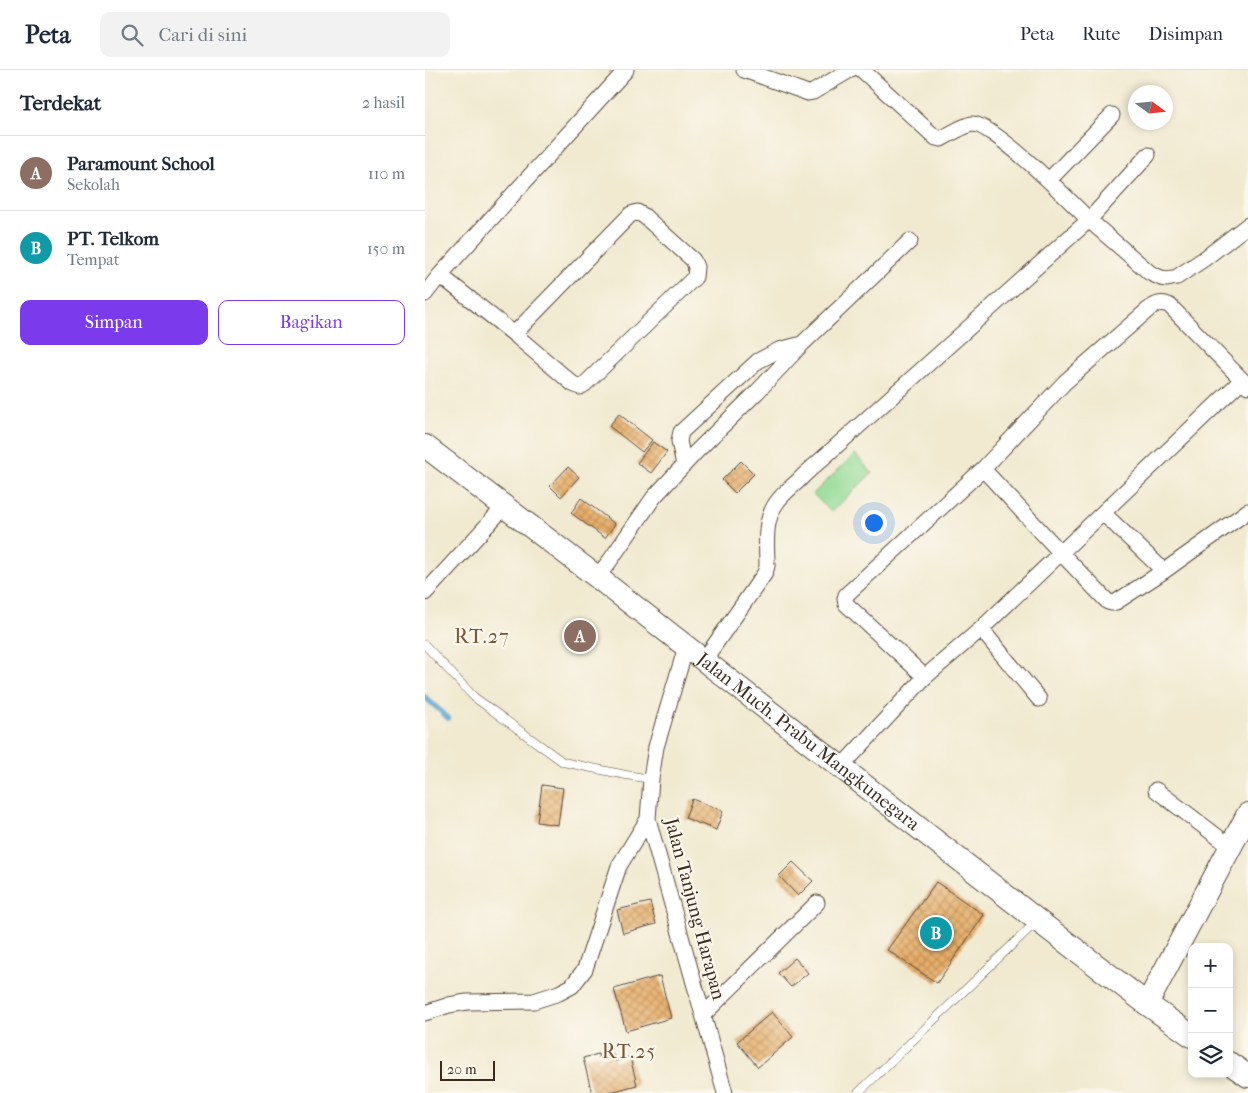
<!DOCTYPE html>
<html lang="id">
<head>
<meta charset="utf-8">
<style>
	body { margin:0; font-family:"IM FELL French Canon",serif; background:#f2f2f3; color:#1f2937 }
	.controls { position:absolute; right:15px; bottom:15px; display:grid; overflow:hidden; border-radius:10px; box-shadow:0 2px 8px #0003 }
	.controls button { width:45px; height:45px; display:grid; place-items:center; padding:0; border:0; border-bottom:1px solid #e0e1e3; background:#fff; color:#1f2937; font:25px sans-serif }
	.compass { position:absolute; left:703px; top:15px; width:45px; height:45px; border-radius:50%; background:#fff; box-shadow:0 2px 8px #0003; rotate:105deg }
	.scale { position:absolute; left:15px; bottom:12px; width:55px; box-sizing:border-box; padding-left:5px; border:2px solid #3b2a1e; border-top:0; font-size:14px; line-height:18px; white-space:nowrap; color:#3b2a1e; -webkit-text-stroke:4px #fbf7ec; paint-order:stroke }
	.you { position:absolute; left:448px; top:452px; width:18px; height:18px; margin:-12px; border:4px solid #fff; border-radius:50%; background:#1a73e8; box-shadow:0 0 0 8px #1a73e833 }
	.badge { display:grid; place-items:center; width:32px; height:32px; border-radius:50%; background:#7c3aed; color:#fff; font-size:16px; font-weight:700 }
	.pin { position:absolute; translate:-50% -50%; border:2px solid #fff; box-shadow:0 1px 5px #0006 }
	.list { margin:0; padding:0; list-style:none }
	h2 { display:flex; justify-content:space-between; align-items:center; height:65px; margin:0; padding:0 20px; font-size:21px }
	h2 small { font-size:16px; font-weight:400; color:#747a83 }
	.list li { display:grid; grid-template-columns:32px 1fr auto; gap:15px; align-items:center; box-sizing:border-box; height:75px; padding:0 20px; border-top:1px solid #e0e1e3 }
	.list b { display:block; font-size:19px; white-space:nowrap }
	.list p { margin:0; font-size:16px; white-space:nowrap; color:#747a83 }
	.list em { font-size:16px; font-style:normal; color:#747a83 }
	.actions { display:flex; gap:10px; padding:15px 20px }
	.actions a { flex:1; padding:11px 0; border:1px solid #7c3aed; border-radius:10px; text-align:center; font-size:18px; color:#7c3aed }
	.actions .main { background:#7c3aed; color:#fff }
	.icon { flex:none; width:28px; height:28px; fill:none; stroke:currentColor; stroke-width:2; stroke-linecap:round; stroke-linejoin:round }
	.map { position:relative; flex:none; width:823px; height:1023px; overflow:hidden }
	header { display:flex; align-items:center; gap:30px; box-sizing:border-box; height:70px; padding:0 25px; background:#fff; border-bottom:1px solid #e0e1e3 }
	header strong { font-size:24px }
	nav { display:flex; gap:28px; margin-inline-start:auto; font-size:18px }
	.search { width:350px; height:45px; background:#f2f2f3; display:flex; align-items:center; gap:12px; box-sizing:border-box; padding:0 18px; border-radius:10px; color:#747a83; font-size:19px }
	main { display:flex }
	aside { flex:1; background:#fff }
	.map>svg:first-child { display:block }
</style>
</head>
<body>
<header>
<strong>Peta</strong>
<div class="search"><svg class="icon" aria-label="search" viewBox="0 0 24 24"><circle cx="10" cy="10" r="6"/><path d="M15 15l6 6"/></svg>Cari di sini</div>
<nav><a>Peta</a><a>Rute</a><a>Disimpan</a></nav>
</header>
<main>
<aside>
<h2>Terdekat<small>2 hasil</small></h2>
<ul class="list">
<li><span class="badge" style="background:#8d6e63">A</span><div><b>Paramount School</b><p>Sekolah</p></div><em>110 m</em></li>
<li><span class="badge" style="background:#0f9aa8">B</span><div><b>PT. Telkom</b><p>Tempat</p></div><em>150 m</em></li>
</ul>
<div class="actions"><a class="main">Simpan</a><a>Bagikan</a></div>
</aside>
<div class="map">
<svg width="823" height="1023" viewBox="0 0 823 1023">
	<defs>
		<pattern id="building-cross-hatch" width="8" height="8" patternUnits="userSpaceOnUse" patternTransform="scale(1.25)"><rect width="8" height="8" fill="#e6ad68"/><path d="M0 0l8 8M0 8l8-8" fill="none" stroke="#bc8d55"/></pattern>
	</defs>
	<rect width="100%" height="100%" fill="#fbf7ec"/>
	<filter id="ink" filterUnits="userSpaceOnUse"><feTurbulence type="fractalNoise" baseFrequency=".02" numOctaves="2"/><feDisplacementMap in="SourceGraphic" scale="10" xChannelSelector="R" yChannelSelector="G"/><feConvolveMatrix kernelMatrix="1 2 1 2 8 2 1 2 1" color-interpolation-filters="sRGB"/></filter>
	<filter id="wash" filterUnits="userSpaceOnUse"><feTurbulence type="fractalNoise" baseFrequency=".0096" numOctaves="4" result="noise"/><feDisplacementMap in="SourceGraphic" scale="20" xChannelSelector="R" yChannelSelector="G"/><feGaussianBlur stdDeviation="1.12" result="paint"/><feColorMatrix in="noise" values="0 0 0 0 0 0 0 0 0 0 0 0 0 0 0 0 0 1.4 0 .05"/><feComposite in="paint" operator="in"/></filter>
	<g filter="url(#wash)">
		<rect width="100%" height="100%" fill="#f1ead1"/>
		<path fill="#93db96" stroke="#67825a" d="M430,384L447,403L406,442L388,424Z"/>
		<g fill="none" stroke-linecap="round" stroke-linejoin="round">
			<path stroke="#53a3cd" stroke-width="5.5" d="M0,627L23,648"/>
		</g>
		<g id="blocks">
			<path fill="url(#building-cross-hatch)" d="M194,344L227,370L217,382L184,356Z
				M228,372L242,382L226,403L212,393Z
				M316,391L329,404L310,423L297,410Z
				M143,397L154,407L136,427L125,416Z
				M156,428L190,454L180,468L146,443Z
				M117,715L138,718L133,755L112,752Z
				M267,729L298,741L291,760L260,748Z
				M368,792L388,811L373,826L354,806Z
				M511,812L559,845L512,913L462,880Z
				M225,832L231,854L198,863L192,840Z
				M370,888L383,903L366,917L353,903Z
				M235,906L246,948L201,961L189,919Z
				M347,942L368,967L333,997L312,972Z
				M173,984L174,988L188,984L190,991L205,987L212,1015L182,1023H167L158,988Z"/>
		</g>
	</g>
	<g filter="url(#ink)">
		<use href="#blocks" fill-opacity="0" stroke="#564739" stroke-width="1"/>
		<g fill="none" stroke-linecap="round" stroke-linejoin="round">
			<defs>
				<path id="lane" d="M0,575L49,627L138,692L201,705L226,709
					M433,1023L611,852"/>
				<path id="street" d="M319,0L383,23L388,22L425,0
					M437,0L511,68L516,69C523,65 540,55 547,54C567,52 647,133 664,150L723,85
					M624,110L687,45
					M15,205L89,264L148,314L155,317L160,314L270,207L271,197L268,190L219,146L212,142L206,144L89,264
					M0,224L15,205L201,0
					M259,395L254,371L256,362L333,291L354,280L377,274
					M558,399L635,482L683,532L687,533L691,532L739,501L823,441
					M678,443L739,501
					M172,507L184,492L229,427L271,382L332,322L377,274L485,171
					M0,523L80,436
					M556,559L614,629
					M261,577L231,677L226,709L223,749L300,1023
					M279,590L340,503L342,496C342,475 338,451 352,432C359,422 371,414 379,405L664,150L725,203L736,208L742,209L752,207L779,189L823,155
					M500,607L421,534L420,529L421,525L558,399L640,312L724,239C731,234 737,231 745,236L823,316
					M416,697L500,607L556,559L817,310
					M731,720L806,777
					M0,943L24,935L42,932L109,931L134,923L147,916L160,899L194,796L223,749
					M278,945L392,833"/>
				<g id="secondary">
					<path id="s1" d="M0,376L172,507L612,850L722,934L767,966"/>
					<path d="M722,934L823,744"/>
					<path d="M804,993L823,1006"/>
				</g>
			</defs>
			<use href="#lane" stroke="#564739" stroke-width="9"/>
			<use href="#street" stroke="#564739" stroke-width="17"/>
			<use href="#secondary" stroke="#564739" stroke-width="24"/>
			<use href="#lane" stroke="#fff" stroke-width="8"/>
			<use href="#street" stroke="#fff" stroke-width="15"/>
			<use href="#secondary" stroke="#fff" stroke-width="22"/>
		</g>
	</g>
	<g text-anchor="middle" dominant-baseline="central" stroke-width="4.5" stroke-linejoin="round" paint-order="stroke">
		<g font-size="19" fill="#3b2a1e" stroke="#fbf7ec">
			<text stroke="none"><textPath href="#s1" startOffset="484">Jalan Much. Prabu Mangkunegara</textPath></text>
			<text transform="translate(270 839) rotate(75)">Jalan Tanjung Harapan</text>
		</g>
		<g font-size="20" letter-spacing="1" fill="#775838" stroke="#fbf7ec">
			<text x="57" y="566">RT.27</text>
			<text x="204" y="981">RT.25</text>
		</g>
	</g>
</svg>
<div class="controls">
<button>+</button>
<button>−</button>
<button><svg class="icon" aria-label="layers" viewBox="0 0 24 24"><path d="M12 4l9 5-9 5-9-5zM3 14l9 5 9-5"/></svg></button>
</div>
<svg class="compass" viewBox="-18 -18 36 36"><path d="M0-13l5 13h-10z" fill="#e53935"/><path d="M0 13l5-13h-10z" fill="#747a83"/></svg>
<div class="scale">20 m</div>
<div class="you"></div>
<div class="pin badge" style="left:155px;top:566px;background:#8d6e63">A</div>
<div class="pin badge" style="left:511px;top:863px;background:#0f9aa8">B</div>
</div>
</main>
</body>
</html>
